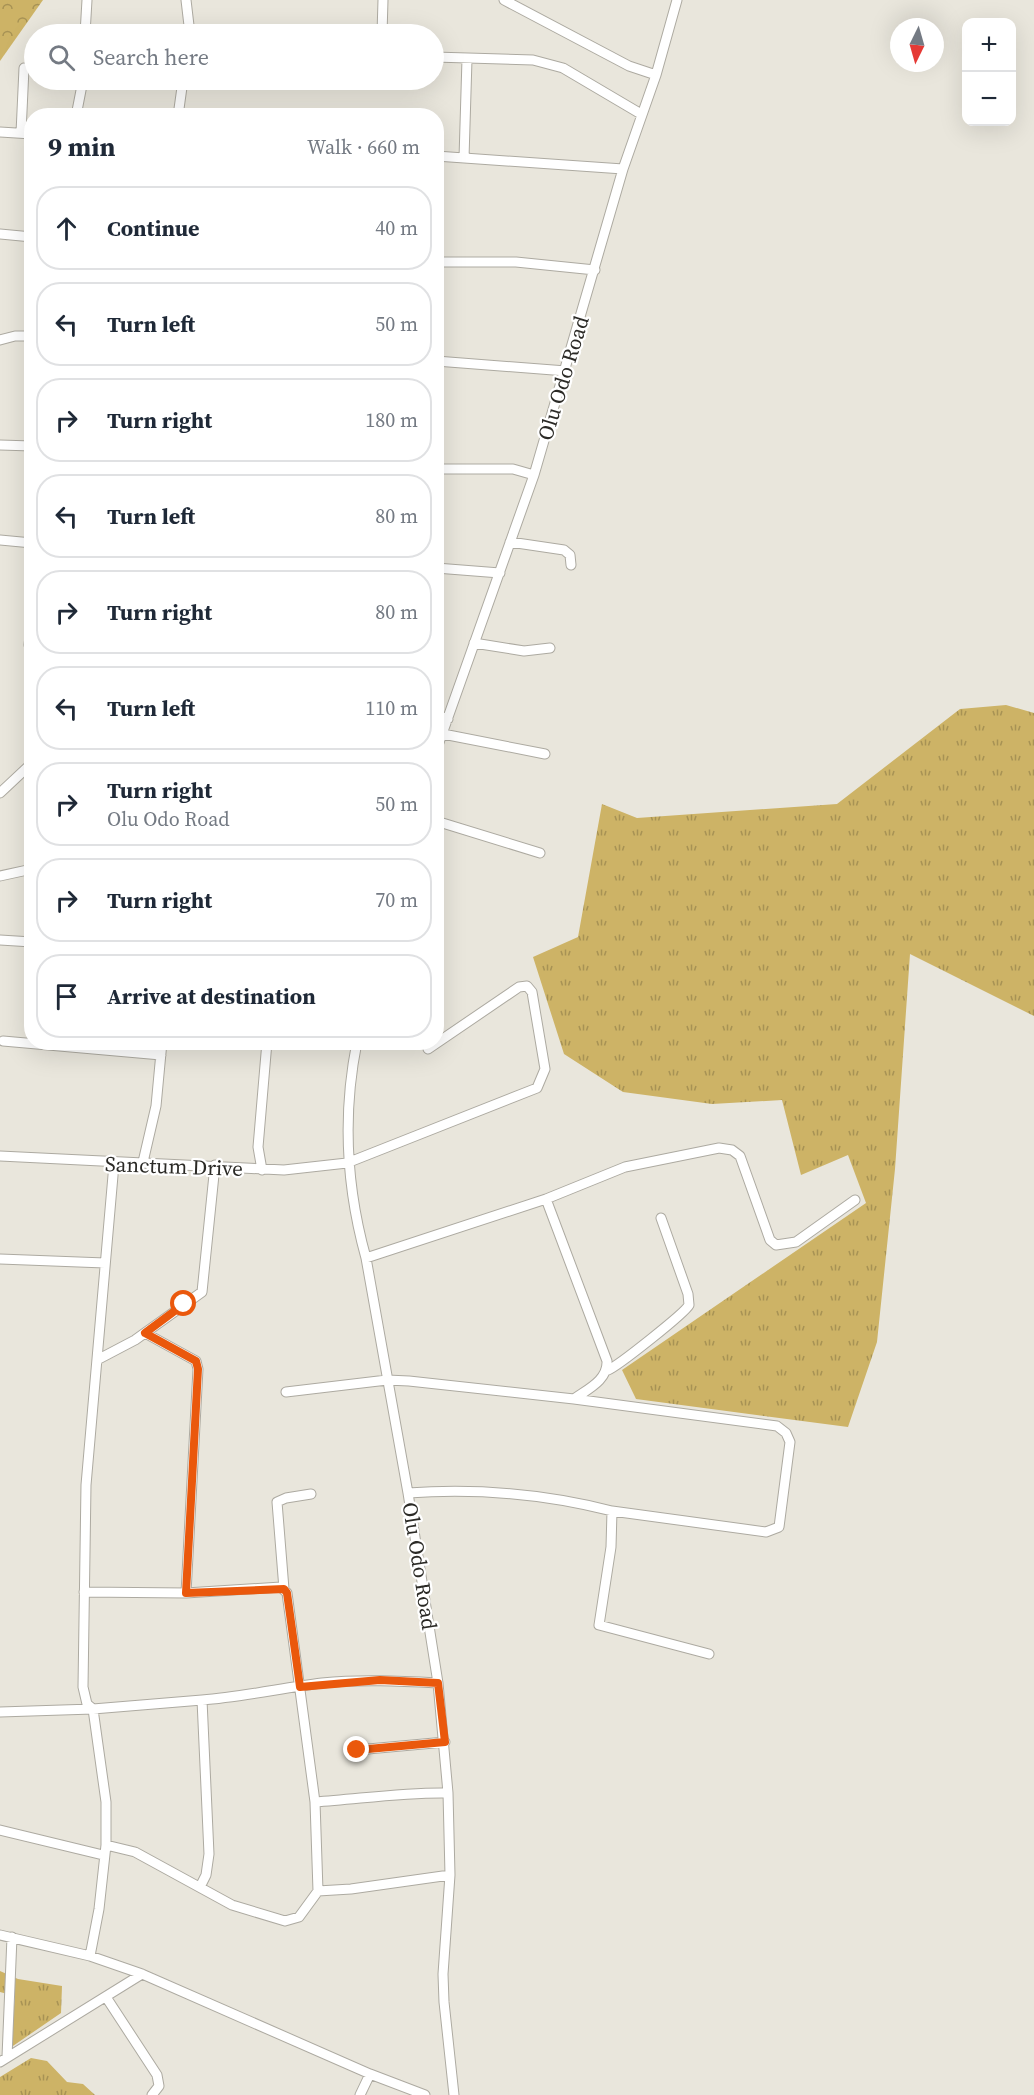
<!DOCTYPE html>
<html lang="en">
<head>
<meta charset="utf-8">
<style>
	body { margin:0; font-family:"Source Serif 4",serif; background:#f6f6f7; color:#1f2937 }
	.controls { position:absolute; right:18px; top:18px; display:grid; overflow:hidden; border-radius:12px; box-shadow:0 6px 24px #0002 }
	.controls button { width:54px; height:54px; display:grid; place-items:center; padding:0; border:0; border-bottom:2px solid #e0e1e3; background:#fff; color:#1f2937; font:30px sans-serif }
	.compass { position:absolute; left:890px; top:18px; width:54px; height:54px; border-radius:50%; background:#fff; box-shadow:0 6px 24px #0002; rotate:185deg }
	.stop { position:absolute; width:18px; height:18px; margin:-14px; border:4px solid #ea580c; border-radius:50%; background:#fff }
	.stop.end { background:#ea580c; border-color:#fff; box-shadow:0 2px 6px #0008 }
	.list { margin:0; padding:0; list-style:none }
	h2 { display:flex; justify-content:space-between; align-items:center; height:78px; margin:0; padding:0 24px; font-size:26px }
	h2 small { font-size:20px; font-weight:400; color:#747a83 }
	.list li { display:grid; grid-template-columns:39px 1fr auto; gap:18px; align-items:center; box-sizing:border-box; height:84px; margin:0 12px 12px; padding:0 12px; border:2px solid #e0e1e3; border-radius:24px }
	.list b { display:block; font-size:22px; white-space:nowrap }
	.list p { margin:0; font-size:20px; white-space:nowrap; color:#747a83 }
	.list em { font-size:20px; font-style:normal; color:#747a83 }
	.icon { flex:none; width:33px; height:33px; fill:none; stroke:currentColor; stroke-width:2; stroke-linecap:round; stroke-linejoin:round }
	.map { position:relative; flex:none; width:1034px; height:2095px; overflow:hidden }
	.search { position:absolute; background:#fff; box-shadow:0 6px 24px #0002; left:24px; top:24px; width:420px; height:66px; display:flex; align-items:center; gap:15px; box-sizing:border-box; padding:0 21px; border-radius:33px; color:#747a83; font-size:22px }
	.panel { position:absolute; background:#fff; box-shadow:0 6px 24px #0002; left:24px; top:108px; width:420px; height:942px; border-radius:24px }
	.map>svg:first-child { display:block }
</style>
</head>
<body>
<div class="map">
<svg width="1034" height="2095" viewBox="0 0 1034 2095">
	<defs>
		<pattern id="grass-tufts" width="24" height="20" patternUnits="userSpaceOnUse" patternTransform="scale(1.5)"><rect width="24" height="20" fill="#cdb366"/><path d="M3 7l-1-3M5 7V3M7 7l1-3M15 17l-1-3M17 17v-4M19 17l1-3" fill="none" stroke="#a79254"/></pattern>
		<pattern id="forest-crowns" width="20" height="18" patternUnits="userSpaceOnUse" patternTransform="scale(1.5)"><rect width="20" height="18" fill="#cdb366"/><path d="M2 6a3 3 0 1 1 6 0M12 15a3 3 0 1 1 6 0" fill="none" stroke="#a79254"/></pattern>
	</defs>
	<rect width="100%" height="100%" fill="#e9e6dc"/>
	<path fill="url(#grass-tufts)" d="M1006,705L1034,713V1016L910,954L895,1169L877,1342L848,1427L636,1399L622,1370L866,1203L848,1155L801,1175L782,1100L712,1104L623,1092L564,1054L533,957L578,937L602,804L637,818L837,804L960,709Z
		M0,1971L18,1979L62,1986L61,2013L10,2048L15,1996L0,1992Z
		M31,2058L47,2061L67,2082L83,2084L95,2095H0V2077Z"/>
	<path fill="url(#forest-crowns)" d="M0,0H43L0,61Z"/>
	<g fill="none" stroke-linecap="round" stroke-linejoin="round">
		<defs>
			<path id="minor" d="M186,0L190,34
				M504,0L629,66L656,75
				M85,34L87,0
				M382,34L383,0
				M434,57L533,60L563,68L641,114
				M76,116L83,80
				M178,116L183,80
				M0,132L32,134
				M21,133L24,68
				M436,156L623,169
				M464,158L467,59
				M0,234L32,237
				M436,262H516L595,270
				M0,340L15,336H32
				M436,361L566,371
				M0,445L32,446
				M436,469H513L534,475
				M0,540L32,543
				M510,542L564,550L570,555L571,565
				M436,568L500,573
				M474,643L524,651L550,648
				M29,645L32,619
				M436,715L448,719
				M443,734L545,754
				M436,751L534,475L623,169L656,75L677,0
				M0,793L32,763
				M436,821L540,853
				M0,876L32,869
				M0,940L32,942
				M3,1041L161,1055
				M357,1042C342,1116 346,1186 366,1258L408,1493L438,1683L448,1793L450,1875L443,1974L444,2002L454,2095
				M0,1156L284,1170L347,1163L537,1088L545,1069L532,992L527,986L519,987L428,1049
				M143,1162L156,1106L162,1042
				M262,1170L258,1147L267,1042
				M546,1199L607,1361C608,1380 588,1389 574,1399
				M366,1258L546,1199L625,1167L719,1148L732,1150L740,1156L770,1240L776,1245L796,1242L855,1200
				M0,1259L105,1263
				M97,1360L135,1340L202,1292L215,1165
				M608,1370C618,1366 685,1313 689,1305L688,1294L661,1218
				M286,1392L387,1380L409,1381L574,1399L777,1426L786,1433L790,1442L779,1527L766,1532L612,1511
				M408,1493C477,1488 545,1494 612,1511L611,1547L599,1625L709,1654
				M284,1589L277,1502L286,1498L311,1494
				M84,1592L186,1593L198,1369L196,1361L145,1333
				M186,1593L281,1587L287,1593L315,1802L318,1891
				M0,1712L93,1709L202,1700
				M357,1750L445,1742
				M315,1802C360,1799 404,1792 448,1793
				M0,1830L103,1855
				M106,1845V1802L93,1709L87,1704L83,1687L86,1485L114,1164
				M200,1887L206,1875L209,1854L202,1700C242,1697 282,1688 322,1683C361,1679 400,1681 438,1683
				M0,1935L90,1956L142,1974L370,2074L425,2095
				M90,1956L99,1909L106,1845L135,1852L232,1905L285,1921L299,1917L318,1891L351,1889L450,1875
				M106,1997L157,2075L159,2086L152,2095
				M7,2057L12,1937
				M0,2062L142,1974
				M360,2095L370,2074"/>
		</defs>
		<use href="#minor" stroke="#adaaa1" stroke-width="11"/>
		<use href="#minor" stroke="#fff" stroke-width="9"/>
	</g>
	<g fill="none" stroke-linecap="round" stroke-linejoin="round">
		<path stroke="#ea580c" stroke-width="8" d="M184,1304L145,1333L196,1361L198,1369L186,1593L284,1589L287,1593L300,1687L380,1680L438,1683L445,1742L357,1750"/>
	</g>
	<g text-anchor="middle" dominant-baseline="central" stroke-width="4.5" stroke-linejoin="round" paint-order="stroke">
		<g font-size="21" fill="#2b2a26" stroke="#fff">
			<text transform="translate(563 378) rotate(-73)">Olu Odo Road</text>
			<text transform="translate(174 1166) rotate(2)">Sanctum Drive</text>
			<text transform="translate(420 1566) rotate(81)">Olu Odo Road</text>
		</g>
	</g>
</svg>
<div class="controls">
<button>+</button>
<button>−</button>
</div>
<svg class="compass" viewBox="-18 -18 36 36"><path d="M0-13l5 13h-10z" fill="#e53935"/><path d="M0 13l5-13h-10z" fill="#747a83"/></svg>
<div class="stop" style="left:184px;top:1304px"></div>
<div class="stop end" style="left:357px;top:1750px"></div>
<div class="search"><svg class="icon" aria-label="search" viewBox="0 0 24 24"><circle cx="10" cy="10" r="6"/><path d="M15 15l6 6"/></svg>Search here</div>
<section class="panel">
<h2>9 min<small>Walk · 660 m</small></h2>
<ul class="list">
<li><svg class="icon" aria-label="ahead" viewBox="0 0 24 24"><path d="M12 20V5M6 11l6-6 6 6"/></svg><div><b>Continue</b></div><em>40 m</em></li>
<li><svg class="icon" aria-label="left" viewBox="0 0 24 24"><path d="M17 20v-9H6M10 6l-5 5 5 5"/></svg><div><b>Turn left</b></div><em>50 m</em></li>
<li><svg class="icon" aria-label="right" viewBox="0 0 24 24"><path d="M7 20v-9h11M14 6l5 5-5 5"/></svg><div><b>Turn right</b></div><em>180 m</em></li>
<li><svg class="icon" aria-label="left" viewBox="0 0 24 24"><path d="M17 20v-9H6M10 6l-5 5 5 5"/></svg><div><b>Turn left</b></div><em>80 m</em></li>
<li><svg class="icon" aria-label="right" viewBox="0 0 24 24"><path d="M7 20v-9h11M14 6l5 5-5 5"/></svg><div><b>Turn right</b></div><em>80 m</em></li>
<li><svg class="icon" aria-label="left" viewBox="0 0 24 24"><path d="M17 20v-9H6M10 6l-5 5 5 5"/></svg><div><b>Turn left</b></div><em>110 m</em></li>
<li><svg class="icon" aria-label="right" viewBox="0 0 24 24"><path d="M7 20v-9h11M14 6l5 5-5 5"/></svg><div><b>Turn right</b><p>Olu Odo Road</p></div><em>50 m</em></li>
<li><svg class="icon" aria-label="right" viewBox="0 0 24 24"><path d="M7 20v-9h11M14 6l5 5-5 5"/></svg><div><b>Turn right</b></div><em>70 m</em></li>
<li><svg class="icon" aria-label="arrive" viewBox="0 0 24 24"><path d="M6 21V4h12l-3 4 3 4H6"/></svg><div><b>Arrive at destination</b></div></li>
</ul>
</section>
</div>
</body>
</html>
